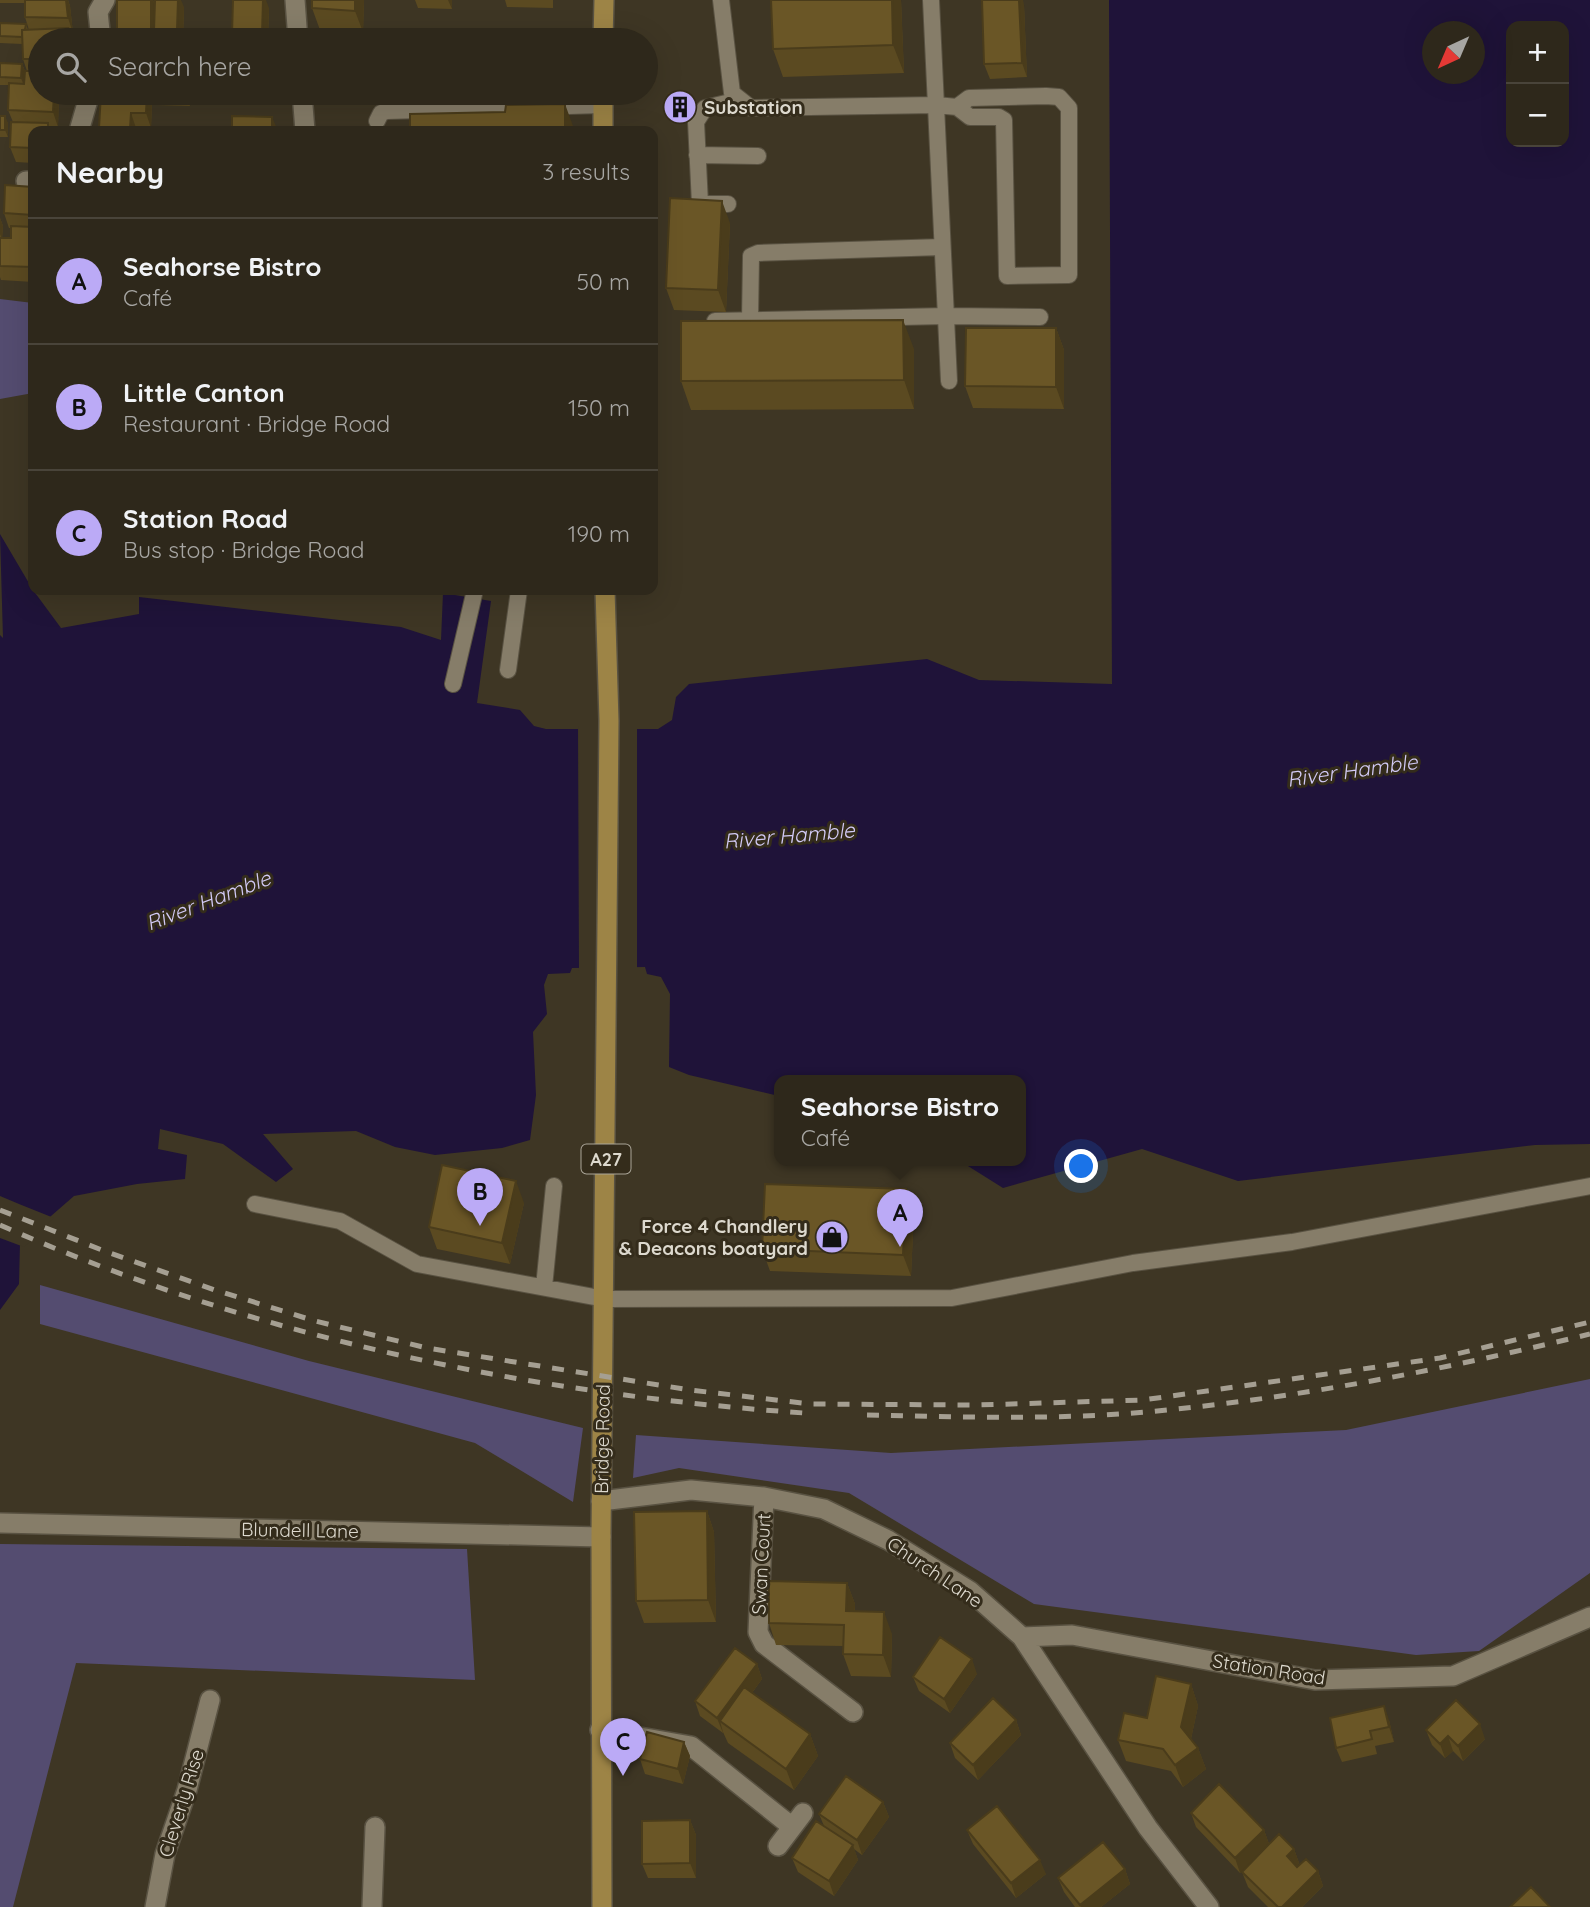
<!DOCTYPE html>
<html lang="en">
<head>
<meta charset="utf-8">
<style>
	body { margin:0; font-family:Quicksand,sans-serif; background:#3a3428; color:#f1f3f6 }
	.controls { position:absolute; right:21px; top:21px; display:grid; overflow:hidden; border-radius:14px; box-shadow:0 7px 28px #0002 }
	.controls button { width:63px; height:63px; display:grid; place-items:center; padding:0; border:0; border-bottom:2px solid #49443a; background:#2e281b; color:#f1f3f6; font:35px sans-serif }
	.compass { position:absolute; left:1422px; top:21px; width:63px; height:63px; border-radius:50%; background:#2e281b; box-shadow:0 7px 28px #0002; rotate:224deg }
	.you { position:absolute; left:1082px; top:1167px; width:24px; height:24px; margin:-18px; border:5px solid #fff; border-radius:50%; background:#1a73e8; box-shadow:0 0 0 10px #1a73e833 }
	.badge { display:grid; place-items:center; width:46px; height:46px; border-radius:50%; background:#bbaaf6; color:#111; font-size:23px; font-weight:700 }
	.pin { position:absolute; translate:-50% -58px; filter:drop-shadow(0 2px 4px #0008) }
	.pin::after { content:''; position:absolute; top:37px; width:24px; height:21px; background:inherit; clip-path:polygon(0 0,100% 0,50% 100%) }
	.popup { position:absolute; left:774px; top:1075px; width:252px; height:91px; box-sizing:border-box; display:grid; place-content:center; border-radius:14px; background:#2e281b; filter:drop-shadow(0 2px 5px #0005); font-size:23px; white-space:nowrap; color:#a7a6a3 }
	.popup b { font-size:26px; color:#f1f3f6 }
	.popup::after { content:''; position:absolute; left:50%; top:100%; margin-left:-14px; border:14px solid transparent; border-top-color:#2e281b }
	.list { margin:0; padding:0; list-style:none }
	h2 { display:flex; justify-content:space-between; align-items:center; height:91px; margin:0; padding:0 28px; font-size:30px }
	h2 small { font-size:23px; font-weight:400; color:#a7a6a3 }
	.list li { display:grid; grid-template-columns:46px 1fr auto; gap:21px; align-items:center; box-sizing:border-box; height:126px; padding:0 28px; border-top:2px solid #49443a }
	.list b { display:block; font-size:26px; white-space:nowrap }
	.list p { margin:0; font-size:23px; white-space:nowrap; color:#a7a6a3 }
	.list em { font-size:23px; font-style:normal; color:#a7a6a3 }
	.icon { flex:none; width:38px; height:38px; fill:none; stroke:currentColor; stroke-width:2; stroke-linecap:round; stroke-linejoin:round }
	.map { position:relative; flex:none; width:1590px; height:1907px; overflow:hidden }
	.search { position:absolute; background:#2e281b; box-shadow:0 7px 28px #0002; left:28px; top:28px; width:630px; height:77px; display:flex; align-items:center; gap:18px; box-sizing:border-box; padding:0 24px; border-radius:38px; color:#a7a6a3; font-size:26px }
	.panel { position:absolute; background:#2e281b; box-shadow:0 7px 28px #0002; left:28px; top:126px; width:630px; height:469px; border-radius:14px }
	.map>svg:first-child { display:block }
</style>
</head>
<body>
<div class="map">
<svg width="1590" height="1907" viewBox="0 0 1590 1907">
	<rect width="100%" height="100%" fill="#3e3624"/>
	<path fill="#544c70" d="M0,299L33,303V393L0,399Z
		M40,1285L309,1361L583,1428L573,1502L475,1443L40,1324Z
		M1590,1379V1573L1479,1651L1416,1655L1034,1604L849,1493L679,1468L633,1478L636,1435L891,1453L1346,1430Z
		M0,1544L467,1549L475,1680L76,1663L13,1907H0Z"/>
	<path fill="#1f1339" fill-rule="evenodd" d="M1109,0H1590V1144L1535,1145L1238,1181L1142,1149L1003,1188L960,1161H1021V1081H779V1096L689,1075L669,1067L670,994L661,977L647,974L645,967L572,968L570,973L548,974L544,985L547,1014L533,1032L536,1095L530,1140L502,1148L435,1155L395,1147L356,1131L263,1134L293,1169L276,1182L223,1144L160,1129L158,1149L187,1155L185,1179L137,1184L74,1196L20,1243L19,1284L0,1310V635L3,638L0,534L33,590L61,628L139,614V597L401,627L441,640L443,593L491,601L477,703L520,710L534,726L546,729H658L672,720L676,697L689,684L927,659L979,680L1112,684ZM1511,26H1564V142H1511ZM1432,32H1474V74H1432Z"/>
	<path fill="#3e3624" d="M578,725H637V971H579Z
		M0,1196L19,1204L54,1218L24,1247L0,1238Z"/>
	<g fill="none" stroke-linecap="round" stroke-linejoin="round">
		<defs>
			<path id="service" d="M721,0L732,93L751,108L936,105L957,107L970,117H999L1004,120L1007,276L1069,275V108L1059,97L1046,96L969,98L957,107
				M931,0L949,381
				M540,40L603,39
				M377,121L381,113L387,111L603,105
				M697,155L758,156
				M728,204H700L696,122L705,108L739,100
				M750,320L751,256L758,253L942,247
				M715,321L946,316L1040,317
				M508,670L519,590
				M453,684L475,590
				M255,1204L340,1221L417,1264L605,1299L952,1298L1133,1263L1292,1242L1590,1186
				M544,1287L554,1186"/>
			<path id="minor" d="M295,0L298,40
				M101,40L98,12L105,0
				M302,93L305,131
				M79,131L90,93
				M26,181H33
				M764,1497L758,1632L764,1644L853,1712
				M601,1501L691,1490L764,1497L824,1509L888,1540L970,1591L1022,1637L1148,1828L1209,1907
				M0,1523L601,1537
				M1022,1637L1072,1635L1315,1680L1453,1676L1590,1617
				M600,1730L691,1746L791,1826
				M778,1846L803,1813
				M155,1907L165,1854L187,1790L210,1700
				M372,1907L375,1827"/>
			<path id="primary" d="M603,40L604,0
				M603,131V93
				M602,1907L601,1537L609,721L605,590"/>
		</defs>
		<use href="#service" stroke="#595242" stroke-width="18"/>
		<use href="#minor" stroke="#595242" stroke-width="22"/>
		<use href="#primary" stroke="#595242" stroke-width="22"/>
		<use href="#service" stroke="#867d69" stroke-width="16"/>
		<use href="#minor" stroke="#867d69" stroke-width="19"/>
		<use href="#primary" stroke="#9d8446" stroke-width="19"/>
		<path stroke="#a59f92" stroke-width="5" stroke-dasharray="12 12" stroke-linecap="butt" d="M0,1210L107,1252L215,1290L315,1321L427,1348L690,1390L811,1404L977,1405L1143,1400L1440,1358L1590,1322
			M0,1225C253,1337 529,1394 804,1413
			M867,1415C960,1417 1054,1420 1147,1412C1299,1398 1442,1370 1590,1334"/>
	</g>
	<path fill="#5b4a21" d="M0,0H68L70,6L73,33L69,32L72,40H40V93H59L58,127L49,126L33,131V163L16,162L10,147L13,122L8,110L9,85H0V63L22,64L25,71H27L23,59L22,44L0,43V23L26,24L28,30H29L25,17V3H0Z
		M117,0H153L155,5L184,7L183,40L225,37L227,40H158L156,36V40H121L117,31Z
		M312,0H364L363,32L320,30L312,8Z
		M415,0H452V9L418,8Z
		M505,0H553V8L507,7Z
		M901,0L904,73L783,77L773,49Z
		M1024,5L1027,77L990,79L984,64Z
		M269,8L268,40H234L232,34Z
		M154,93H191L190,106L157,105L154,97Z
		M236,93H278V99H238Z
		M687,100L689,112L673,113L670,106Z
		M152,102L151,128H136V131H100L99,128Z
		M0,116L8,123V137H0Z
		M33,187V282L1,280L0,277V218L3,226L2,238H11V228H9L4,213Z
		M730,223L726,312L674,310L666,288Z
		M1056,328L1064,350V409L973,408L965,386Z
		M914,349V409L691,410L681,381Z
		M524,1203L510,1264L437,1249L429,1227Z
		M914,1211L911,1276L770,1271L762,1249Z
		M707,1511L714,1532L716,1622L644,1623L636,1601Z
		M847,1583L855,1604V1611L892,1634L891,1677L851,1676L843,1654V1646L776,1645L769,1623Z
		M757,1664L762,1679L752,1693L810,1734L818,1756L794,1790L728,1743L723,1732V1733L700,1716L695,1701Z
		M977,1674L950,1713L919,1691L913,1677Z
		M1191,1684L1198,1706L1191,1739L1198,1748L1206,1769L1183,1787L1171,1771L1126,1761L1118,1740Z
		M1016,1720L1021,1735L978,1780L955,1758L950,1743Z
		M1389,1720L1394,1742L1375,1746L1377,1754L1342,1762L1336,1748Z
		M1426,1730L1485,1739L1463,1761L1453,1751L1445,1758L1432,1745Z
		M684,1742L690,1756L683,1784L645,1774L640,1759Z
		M883,1802L889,1817L862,1855L854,1849L858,1860L834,1896L798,1872L792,1858L824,1826L819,1814Z
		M1191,1813L1264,1830L1269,1844L1240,1873L1196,1827Z
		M690,1820L696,1835V1878H648L642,1864Z
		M967,1830L1046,1874L1016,1898L973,1844Z
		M1294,1849L1299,1863L1296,1866L1318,1871L1323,1886L1302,1907H1268L1248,1887L1242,1872Z
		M1125,1869L1130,1884L1101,1907H1075L1064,1892L1058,1878Z"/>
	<path fill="#4a3c1b" d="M66,0H68L70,6L73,33L68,18Z
		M151,0H153L156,9L154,30L156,36V40H154L151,31Z
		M178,0H181L184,7L183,40H181L177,30Z
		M263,0H266L269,8L268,40H264L262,35Z
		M355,0H364L363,32L355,11Z
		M448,0H452V9Z
		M892,0H901L904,73L893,45Z
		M1019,0H1023L1024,5L1027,77L1022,63Z
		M68,28L72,40H66Z
		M22,64L25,71L24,86L21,78Z
		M685,92L687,100L689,112L686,104Z
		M54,93H59L58,127L53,112Z
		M147,93H149L152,102L151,128L146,113Z
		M188,93H191L190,106L188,99Z
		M565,104L573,126V131H565Z
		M131,113L136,128V131H131L130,129Z
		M5,116L8,123V137L5,130Z
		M272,117L278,131H272Z
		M722,201L730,223L726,312L718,290Z
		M0,218L3,226L2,240L0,234Z
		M903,320L914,349V409L904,380Z
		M1056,328L1064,350V409L1056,387Z
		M516,1181L524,1203L510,1264L502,1243Z
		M906,1189L914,1211L911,1276L903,1255Z
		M707,1511L714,1532L716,1622L708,1600Z
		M847,1583L855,1604L854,1633L846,1611Z
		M884,1612L892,1634L891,1677L883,1655Z
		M972,1659L977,1674L950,1713L944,1699Z
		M757,1664L762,1679L727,1727L720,1721L723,1732V1733L717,1718Z
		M1191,1684L1198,1706L1189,1748L1181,1727Z
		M1384,1706L1389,1720L1394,1742L1389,1727Z
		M1016,1720L1021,1735L978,1780L973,1765Z
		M1480,1724L1485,1739L1463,1761L1458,1746Z
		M810,1734L818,1756L794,1790L786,1769Z
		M1448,1736L1453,1751L1445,1758L1440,1744Z
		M684,1742L690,1756L683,1784L678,1769Z
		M1198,1748L1206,1769L1183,1787L1175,1765Z
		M883,1802L889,1817L862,1855L857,1840Z
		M690,1820L696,1835V1878L690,1863Z
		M1264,1830L1269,1844L1240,1873L1235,1858Z
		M853,1845L858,1860L834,1896L829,1881Z
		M1294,1849L1299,1863L1292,1871L1287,1856Z
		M1040,1860L1046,1874L1016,1898L1011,1883Z
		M1125,1869L1130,1884L1101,1907H1081L1080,1905Z
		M1318,1871L1323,1886L1302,1907H1282Z"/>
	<path fill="#6a5626" stroke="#4a3c1b" stroke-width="2" d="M25,0H66L68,18L25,17Z
		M117,0H151V31H117Z
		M155,0H178L177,30H154Z
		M233,0H263L262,35L232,34Z
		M312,0H355V11L312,8Z
		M771,0H892L893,45L773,49Z
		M982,0H1019L1022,63L984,64Z
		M0,23L26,24L25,30H22V37L0,36Z
		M68,28L66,40H40V59H23L22,30Z
		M355,34V40H318V35Z
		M194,36L225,37V40H177H193Z
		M0,63L22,64L21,78L0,77Z
		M25,71H40V93H54L53,112L8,110L9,83L24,84Z
		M685,92L686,104L670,106L669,94Z
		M101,93H147L146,113H131L130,129L99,128Z
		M154,93H188V99L154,97Z
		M565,104V131H410V114L505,112L506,105Z
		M0,116H5V130H0Z
		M232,116L272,117V131H232Z
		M11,122L48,123V131H33V148L10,147Z
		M5,185L33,187V215L4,213Z
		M670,198L722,201L718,290L666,288Z
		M11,226L33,227V267L0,266V238H11Z
		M903,320L904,380L681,381V321Z
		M966,328H1056V387L965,386Z
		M442,1165L516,1181L502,1243L429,1227Z
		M765,1184L906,1189L903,1255L762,1249Z
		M707,1511L708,1600L636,1601L634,1512Z
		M769,1581L847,1583L846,1611L884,1612L883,1655L843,1654L844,1625L769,1623Z
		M940,1637L972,1659L944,1699L913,1677Z
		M735,1648L757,1664L717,1718L695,1701Z
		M1156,1676L1191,1684L1181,1727L1198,1748L1175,1765L1163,1749L1118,1740L1124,1713L1147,1718Z
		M744,1687L810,1734L786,1769L720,1721Z
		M993,1698L1016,1720L973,1765L950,1743Z
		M1456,1700L1480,1724L1458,1746L1448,1736L1440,1744L1426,1730Z
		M1384,1706L1389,1727L1370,1731L1372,1739L1336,1748L1330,1718Z
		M647,1732L684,1742L678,1769L640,1759Z
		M846,1776L883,1802L857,1840L819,1814Z
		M1219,1784L1264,1830L1235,1858L1191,1813Z
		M997,1806L1040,1860L1011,1883L967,1830Z
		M690,1820V1863L642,1864V1821Z
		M816,1821L853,1845L829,1881L792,1858Z
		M1279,1834L1294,1849L1287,1856L1297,1867L1306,1859L1318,1871L1282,1907H1278L1242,1872Z
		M1103,1842L1125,1869L1080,1905L1058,1878Z
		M1531,1887L1550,1907H1510Z"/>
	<defs>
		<symbol id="building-disc" viewBox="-11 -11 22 22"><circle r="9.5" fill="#bbaaf6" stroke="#342c1b"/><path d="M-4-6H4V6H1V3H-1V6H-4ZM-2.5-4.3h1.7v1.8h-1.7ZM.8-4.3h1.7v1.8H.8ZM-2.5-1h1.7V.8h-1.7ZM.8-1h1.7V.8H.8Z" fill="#111"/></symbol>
		<symbol id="shop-disc" viewBox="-11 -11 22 22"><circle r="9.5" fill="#bbaaf6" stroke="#342c1b"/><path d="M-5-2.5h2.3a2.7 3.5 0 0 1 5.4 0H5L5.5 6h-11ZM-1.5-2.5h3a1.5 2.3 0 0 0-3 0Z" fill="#111"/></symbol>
	</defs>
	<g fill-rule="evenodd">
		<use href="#building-disc" x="661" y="88" width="38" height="38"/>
		<use href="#shop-disc" x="813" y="1218" width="38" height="38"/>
	</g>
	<g text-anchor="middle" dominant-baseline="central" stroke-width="6" stroke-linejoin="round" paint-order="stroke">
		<rect fill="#342c1b" stroke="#aaa598" stroke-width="2" x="581.5" y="1144.5" width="49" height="29" rx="5"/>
		<g font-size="18" font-weight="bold" fill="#ddd9ce">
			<text x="606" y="1159">A27</text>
		</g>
		<g font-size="19" font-weight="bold" fill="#ddd9ce" stroke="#342c1b" text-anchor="start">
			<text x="704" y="107">Substation</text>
			<text x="808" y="1226" text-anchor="end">Force 4 Chandlery<tspan x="808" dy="22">&amp; Deacons boatyard</tspan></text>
		</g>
		<g font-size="19" fill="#ddd9ce" stroke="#342c1b">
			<text transform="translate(602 1439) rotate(-89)">Bridge Road</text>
			<text transform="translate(300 1530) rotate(1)">Blundell Lane</text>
			<text transform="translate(761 1564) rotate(-87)">Swan Court</text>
			<text transform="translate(935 1572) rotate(34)">Church Lane</text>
			<text transform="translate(1269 1669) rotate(9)">Station Road</text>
			<text transform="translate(181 1803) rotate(-73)">Cleverly Rise</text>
		</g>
		<g font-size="21" font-style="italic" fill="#d2caf6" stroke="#342c1b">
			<text transform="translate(1352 770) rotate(-8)">River Hamble</text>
			<text transform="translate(789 835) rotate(-5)">River Hamble</text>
			<text transform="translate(208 900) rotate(-21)">River Hamble</text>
		</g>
	</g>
</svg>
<div class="controls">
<button>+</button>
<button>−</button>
</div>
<svg class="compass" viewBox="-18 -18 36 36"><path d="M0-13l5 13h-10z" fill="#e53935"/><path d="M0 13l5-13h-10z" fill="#a7a6a3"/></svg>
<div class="you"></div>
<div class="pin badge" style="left:900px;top:1247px">A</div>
<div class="popup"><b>Seahorse Bistro</b>Café</div>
<div class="pin badge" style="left:480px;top:1226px">B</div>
<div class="pin badge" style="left:623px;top:1776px">C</div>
<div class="search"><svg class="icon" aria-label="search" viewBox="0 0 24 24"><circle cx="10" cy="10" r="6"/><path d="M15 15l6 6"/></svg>Search here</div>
<section class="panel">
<h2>Nearby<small>3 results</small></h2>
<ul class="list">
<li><span class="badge">A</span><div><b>Seahorse Bistro</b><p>Café</p></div><em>50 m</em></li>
<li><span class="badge">B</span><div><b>Little Canton</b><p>Restaurant · Bridge Road</p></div><em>150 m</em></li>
<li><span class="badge">C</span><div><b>Station Road</b><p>Bus stop · Bridge Road</p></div><em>190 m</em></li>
</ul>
</section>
</div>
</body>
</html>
